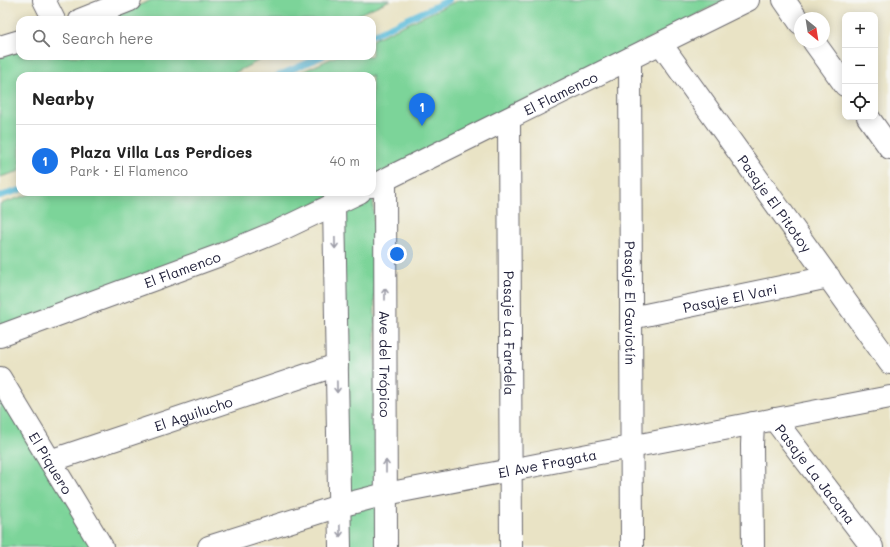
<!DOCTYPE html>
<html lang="en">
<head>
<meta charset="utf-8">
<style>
	body { margin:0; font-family:Mali,sans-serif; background:#f2f2f2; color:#222 }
	.controls { position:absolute; right:12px; top:12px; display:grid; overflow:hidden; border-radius:8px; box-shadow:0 2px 10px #0003 }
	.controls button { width:36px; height:36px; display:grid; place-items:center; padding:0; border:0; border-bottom:1px solid #e0e0e0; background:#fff; color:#222; font:20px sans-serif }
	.compass { position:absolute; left:794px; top:12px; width:36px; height:36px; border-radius:50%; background:#fff; box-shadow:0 2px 10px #0003; rotate:150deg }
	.you { position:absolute; left:397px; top:254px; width:14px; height:14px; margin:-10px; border:3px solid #fff; border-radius:50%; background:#1a73e8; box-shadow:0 0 0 6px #1a73e833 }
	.badge { display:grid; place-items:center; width:26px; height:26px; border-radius:50%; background:#1a73e8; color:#fff; font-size:13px; font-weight:700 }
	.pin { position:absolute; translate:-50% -33px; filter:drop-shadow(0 1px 2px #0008) }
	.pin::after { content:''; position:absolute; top:21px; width:14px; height:12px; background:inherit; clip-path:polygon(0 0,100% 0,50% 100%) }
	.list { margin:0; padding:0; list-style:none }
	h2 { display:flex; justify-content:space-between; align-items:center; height:52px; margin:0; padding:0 16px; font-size:17px }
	h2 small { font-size:13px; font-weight:400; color:#767676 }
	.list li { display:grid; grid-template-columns:26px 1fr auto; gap:12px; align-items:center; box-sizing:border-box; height:72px; padding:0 16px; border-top:1px solid #e0e0e0 }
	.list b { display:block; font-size:15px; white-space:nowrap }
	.list p { margin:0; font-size:13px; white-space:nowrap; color:#767676 }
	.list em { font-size:13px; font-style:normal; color:#767676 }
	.icon { flex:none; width:22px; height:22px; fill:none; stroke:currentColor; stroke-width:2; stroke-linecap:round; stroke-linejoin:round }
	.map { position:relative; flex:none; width:890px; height:547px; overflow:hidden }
	.search { position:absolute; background:#fff; box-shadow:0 2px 10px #0003; left:16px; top:16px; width:360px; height:44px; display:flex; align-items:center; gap:10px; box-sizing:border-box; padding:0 14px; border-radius:12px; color:#767676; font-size:15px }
	.panel { position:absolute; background:#fff; box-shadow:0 2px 10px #0003; left:16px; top:72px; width:360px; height:124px; border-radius:12px }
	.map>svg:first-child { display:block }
</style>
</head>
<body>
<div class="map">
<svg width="890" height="547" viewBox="0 0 890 547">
	<rect width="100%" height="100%" fill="#f6f6f2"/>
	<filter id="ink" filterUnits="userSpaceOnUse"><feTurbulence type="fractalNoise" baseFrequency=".025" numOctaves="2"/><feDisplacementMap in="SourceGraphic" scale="8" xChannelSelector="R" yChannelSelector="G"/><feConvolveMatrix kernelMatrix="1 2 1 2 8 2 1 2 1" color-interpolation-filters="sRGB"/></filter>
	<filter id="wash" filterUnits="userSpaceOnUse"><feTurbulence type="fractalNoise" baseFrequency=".012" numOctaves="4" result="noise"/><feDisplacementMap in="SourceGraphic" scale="16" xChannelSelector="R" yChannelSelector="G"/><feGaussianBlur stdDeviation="0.9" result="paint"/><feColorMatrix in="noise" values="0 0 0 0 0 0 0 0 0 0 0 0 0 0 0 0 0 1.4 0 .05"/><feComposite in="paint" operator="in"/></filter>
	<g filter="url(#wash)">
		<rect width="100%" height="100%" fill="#e9e3c5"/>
		<path fill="#7bd499" stroke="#4e7b6a" d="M152,0H390L346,20H102Z
			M459,0H726L372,177V76H293L337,56H372V40Z
			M20,51V56H268L228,76H20V171L0,177V57Z
			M373,188L378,547H344L339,206Z
			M37,192H340L238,238L0,328V204Z
			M0,380L98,547H0Z"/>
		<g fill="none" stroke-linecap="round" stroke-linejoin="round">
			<path stroke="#5ebedc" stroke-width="6" d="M372,35L449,0
				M277,76L323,56
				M0,196L20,190"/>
		</g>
	</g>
	<g filter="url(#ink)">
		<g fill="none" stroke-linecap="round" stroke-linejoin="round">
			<defs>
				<g id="minor">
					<path d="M44,0L54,20"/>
					<path d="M784,0L800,23"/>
					<path d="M80,20L130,0"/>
					<path d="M814,42L845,85"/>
					<path id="s1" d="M661,44L890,363"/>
					<path d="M0,47L20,41"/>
					<path id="s2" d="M630,59L632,547"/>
					<path d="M868,117L890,148"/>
					<path id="s3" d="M509,119L511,547"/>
					<path id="s4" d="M385,180L386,547"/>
					<path id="s5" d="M372,186L748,0"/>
					<path d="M334,204L340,547"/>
					<path id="s6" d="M631,318L829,277"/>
					<path id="s7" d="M0,336L223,254L276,232L360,192"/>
					<path id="s8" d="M0,378L102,547"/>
					<path id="s9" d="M774,419L872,547"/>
					<path id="s10" d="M50,461L337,365"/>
					<path id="s11" d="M209,547L339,506L386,494L890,397"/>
					<path d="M753,547L752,445L753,423"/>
				</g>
			</defs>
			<use href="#minor" stroke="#68666b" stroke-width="24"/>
			<use href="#minor" stroke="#fff" stroke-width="22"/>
		</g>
		<defs><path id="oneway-shaft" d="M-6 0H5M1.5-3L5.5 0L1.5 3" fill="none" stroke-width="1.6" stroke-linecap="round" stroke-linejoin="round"/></defs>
		<g stroke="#9c9ca7">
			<use href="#oneway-shaft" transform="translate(335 243) rotate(89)"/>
			<use href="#oneway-shaft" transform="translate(385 294) rotate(-90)"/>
			<use href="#oneway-shaft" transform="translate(337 387) rotate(89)"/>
			<use href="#oneway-shaft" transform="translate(386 466) rotate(-90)"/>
			<use href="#oneway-shaft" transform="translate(340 531) rotate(89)"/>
		</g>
	</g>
	<g text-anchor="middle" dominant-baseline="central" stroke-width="3.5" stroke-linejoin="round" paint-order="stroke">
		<g font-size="14" fill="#22223b" stroke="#f6f6f2">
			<text stroke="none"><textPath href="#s5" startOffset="210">El Flamenco</textPath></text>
			<text stroke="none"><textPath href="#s1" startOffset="196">Pasaje El Pitotoy</textPath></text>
			<text stroke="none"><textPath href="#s7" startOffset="194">El Flamenco</textPath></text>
			<text stroke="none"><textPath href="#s6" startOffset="101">Pasaje El Vari</textPath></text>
			<text stroke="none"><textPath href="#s2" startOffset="244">Pasaje El Gaviotín</textPath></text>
			<text stroke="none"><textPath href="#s3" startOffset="214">Pasaje La Fardela</textPath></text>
			<text stroke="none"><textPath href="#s4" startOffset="184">Ave del Trópico</textPath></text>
			<text stroke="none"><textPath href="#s10" startOffset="151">El Aguilucho</textPath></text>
			<text stroke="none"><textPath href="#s8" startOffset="99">El Piquero</textPath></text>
			<text stroke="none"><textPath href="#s11" startOffset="349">El Ave Fragata</textPath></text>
			<text stroke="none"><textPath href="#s9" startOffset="69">Pasaje La Jacana</textPath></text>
		</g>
	</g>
</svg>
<div class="controls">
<button>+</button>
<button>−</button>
<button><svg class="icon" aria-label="locate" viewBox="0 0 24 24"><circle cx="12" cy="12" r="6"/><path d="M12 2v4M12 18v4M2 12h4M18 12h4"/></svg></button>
</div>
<svg class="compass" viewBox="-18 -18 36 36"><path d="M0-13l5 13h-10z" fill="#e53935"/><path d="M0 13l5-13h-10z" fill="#767676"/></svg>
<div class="you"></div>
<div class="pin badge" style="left:422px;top:126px">1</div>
<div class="search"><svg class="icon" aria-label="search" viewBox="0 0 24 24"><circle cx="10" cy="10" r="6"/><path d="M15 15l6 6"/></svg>Search here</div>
<section class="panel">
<h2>Nearby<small></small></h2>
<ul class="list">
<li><span class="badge">1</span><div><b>Plaza Villa Las Perdices</b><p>Park · El Flamenco</p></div><em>40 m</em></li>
</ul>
</section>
</div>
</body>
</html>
